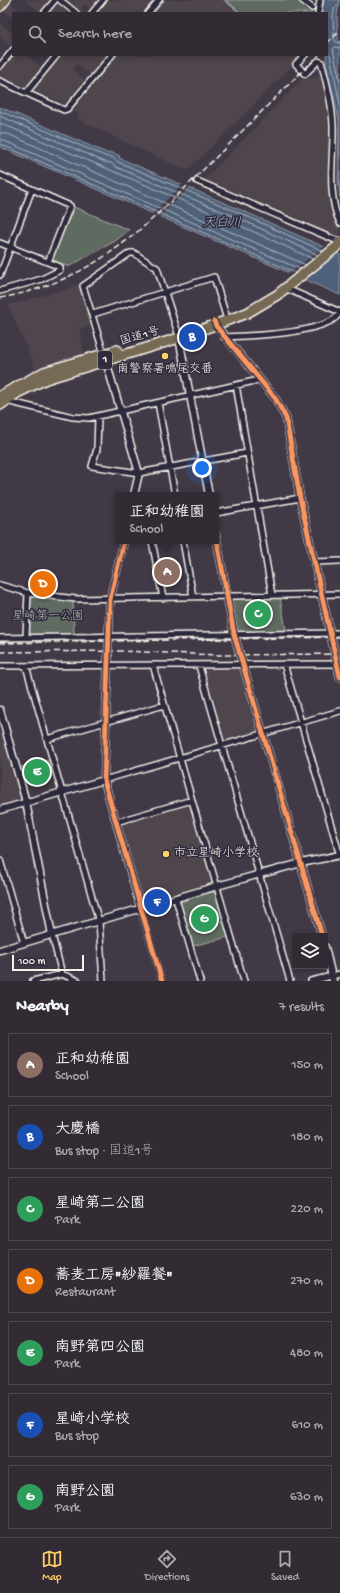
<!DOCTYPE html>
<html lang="en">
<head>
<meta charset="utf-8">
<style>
	body { margin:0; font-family:"Gochi Hand","Klee One",sans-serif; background:#3a333c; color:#f1f3f6 }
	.controls { position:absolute; right:12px; bottom:12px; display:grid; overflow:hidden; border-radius:0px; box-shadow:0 2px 6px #0003 }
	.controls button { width:36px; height:36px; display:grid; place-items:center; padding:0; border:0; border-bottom:1px solid #4d474f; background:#322b34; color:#f1f3f6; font:20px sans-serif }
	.scale { position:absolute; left:12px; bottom:10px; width:72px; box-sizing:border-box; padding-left:4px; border:2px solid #f4f1e8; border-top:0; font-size:11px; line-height:14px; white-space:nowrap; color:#f4f1e8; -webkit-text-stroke:3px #2f2a3d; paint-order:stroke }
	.you { position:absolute; left:202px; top:468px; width:14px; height:14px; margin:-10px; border:3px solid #fff; border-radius:50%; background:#1a73e8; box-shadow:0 0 0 6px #1a73e833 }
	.badge { display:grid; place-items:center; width:26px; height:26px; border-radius:50%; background:#ffd166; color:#fff; font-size:13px; font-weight:700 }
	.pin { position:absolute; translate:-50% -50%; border:2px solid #fff; box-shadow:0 1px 4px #0006 }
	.popup { position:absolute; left:115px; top:492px; width:104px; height:52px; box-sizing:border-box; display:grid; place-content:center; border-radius:0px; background:#322b34; filter:drop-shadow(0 1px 3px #0005); font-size:13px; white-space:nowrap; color:#a8a7ac }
	.popup b { font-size:15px; color:#f1f3f6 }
	.popup::after { content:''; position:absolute; left:50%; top:100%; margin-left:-8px; border:8px solid transparent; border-top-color:#322b34 }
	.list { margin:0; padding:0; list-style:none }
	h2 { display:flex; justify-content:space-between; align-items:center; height:52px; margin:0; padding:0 16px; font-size:17px }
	h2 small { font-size:13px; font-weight:400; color:#a8a7ac }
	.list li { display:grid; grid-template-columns:26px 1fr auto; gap:12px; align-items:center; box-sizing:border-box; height:64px; margin:0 8px 8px; padding:0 8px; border:1px solid #4d474f; border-radius:0px }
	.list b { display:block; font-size:15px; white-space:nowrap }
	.list p { margin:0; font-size:13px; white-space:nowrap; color:#a8a7ac }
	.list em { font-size:13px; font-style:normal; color:#a8a7ac }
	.icon { flex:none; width:22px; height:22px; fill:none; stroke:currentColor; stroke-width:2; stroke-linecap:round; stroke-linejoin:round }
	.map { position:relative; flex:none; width:340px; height:981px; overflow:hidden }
	.search { position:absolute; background:#322b34; box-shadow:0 2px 6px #0003; left:12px; right:12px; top:12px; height:44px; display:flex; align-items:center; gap:10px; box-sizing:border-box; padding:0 14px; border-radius:0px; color:#a8a7ac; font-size:15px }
	.sheet { height:556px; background:#322b34 }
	nav { display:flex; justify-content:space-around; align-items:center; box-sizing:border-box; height:56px; border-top:1px solid #4d474f; background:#322b34; font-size:11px; color:#a8a7ac }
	nav a { display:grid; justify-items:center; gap:2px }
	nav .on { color:#ffd166 }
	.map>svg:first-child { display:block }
</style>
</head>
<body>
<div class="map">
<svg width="340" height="981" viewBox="0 0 340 981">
	<rect width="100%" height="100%" fill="#423946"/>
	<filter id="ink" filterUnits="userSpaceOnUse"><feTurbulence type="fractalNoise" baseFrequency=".025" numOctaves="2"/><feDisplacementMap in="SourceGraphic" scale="8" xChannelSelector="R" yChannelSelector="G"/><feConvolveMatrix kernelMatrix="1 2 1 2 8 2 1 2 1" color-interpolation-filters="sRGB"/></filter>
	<g filter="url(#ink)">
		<path fill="#50444d" d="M25,0H51V1L40,13Z
			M63,0H98L99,1L92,10L84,4L81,8L87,13H79Z
			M106,0H155L145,13H95Z
			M165,0H222L238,13H154Z
			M10,2L21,12L13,13V19L3,11Z
			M55,3L58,4L69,13H47Z
			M0,23L13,34L12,47L0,37Z
			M13,53V55H27L43,69L27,87L0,77V69Z
			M60,55H110L92,76L77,64L73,69L87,82L68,105L33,91L32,89Z
			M119,55H303L187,171L77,119L79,115L72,110Z
			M307,74L311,79L323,75L326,86L332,127L329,149L331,188L340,230V233L336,236L205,179Z
			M81,282L94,324L80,329L84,353L36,370L8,305L67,289Z
			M205,668L241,669L259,731L223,742L203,670Z
			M0,726L21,799L0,807Z
			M189,804L212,885L143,906L122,824Z"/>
		<path fill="#5e6b61" stroke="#a9aea4" d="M226,0H298L312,11V13H241Z
			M74,207L129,230L115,241L68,267L52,259Z
			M32,596L73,601L74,633L71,635H29L30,598Z
			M280,598L286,629L283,631L238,632L236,630L230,599Z
			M48,760L52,776L26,782L21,767Z
			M213,892L216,894L228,937L192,946L179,902Z"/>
		<path fill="#4f617a" stroke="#919ba6" d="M324,0H340L337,15L338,39L340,42V198L338,181L339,120L326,64L327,13H321Z
			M0,107L109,154L110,152L120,156L119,158L234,207L340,254V295L0,147Z"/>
		<path fill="#423946" d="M183,183L191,186L157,219L150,216Z
			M325,246L338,251L301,281L287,275Z"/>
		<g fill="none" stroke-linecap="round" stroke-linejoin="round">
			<path stroke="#b2b7bc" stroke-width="1" d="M340,5L335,7L333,15L334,39L336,42L340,43
				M340,48L335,47L333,49L340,82
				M327,52L330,55L340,104
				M0,111L107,157H112L118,162L233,210L323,251
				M0,116L105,162L111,163L116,167L231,215L318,255
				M0,123L228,220L313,259
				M0,133L8,134L306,265
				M0,139L300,269
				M0,144L296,273"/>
			<path stroke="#919ba6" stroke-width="1.5" d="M224,0L240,13
				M153,13L164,0
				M303,13H305
				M69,112L117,55"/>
			<defs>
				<path id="minor" d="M60,0L76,13
					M302,0L312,8
					M44,13L55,0
					M92,13L103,0
					M148,13L159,0
					M318,13L320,0
					M305,55L296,64L305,74L318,61L321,62C327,83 332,103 333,125C334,157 326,193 340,223
					M0,66L13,50
					M0,81L64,110L67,109L112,55
					M26,93L57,55
					M0,175L70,206L48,262
					M197,181L340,242
					M0,243L60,267V270L42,279L0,291
					M0,275L32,189
					M285,288L340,312
					M93,314L214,277L226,316
					M224,337C246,336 332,334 340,312
					M104,354L83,286L130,253H134L157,268L178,333
					M236,385L272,595
					M6,401L73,417L89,418L259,380
					M158,403L175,495
					M98,417L97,449L92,466L139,473L247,453
					M216,513L300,498
					M152,541L163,598
					M183,541L193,597
					M315,562L340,561
					M0,585L28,593L76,599L340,594
					M26,636L28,593
					M0,638L340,633
					M284,664L340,856
					M153,665L244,981
					M0,666L336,664
					M26,666L99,922L103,981
					M199,666L290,981
					M47,739L164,705
					M104,780L340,711
					M116,822L192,800
					M0,860L24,943
					M176,899L200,981
					M141,909L162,981
					M52,935L62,974
					M33,981L62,974L78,981
					M311,981L340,974"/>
				<path id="tertiary" d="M214,323L275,398L286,418L300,498L340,677
					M179,338L209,495
					M105,358L139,473L134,495
					M216,535L234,634L322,936
					M124,541L110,599L104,780L141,909
					M0,710L26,802L52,935
					M0,810L104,780
					M325,947L333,981
					M0,950L217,886L301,863L340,855"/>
				<path id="primary" d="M0,7L6,0"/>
				<path id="trunk" d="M0,396L44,372L117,350
					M0,405L17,393L46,379L179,338L247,313L277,295L339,245V242"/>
			</defs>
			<use href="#minor" stroke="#f4f1e8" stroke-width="8"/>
			<use href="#tertiary" stroke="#f4f1e8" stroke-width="9"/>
			<use href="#primary" stroke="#f4f1e8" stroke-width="11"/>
			<use href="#trunk" stroke="#f4f1e8" stroke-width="12"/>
			<use href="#minor" stroke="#2f2a3d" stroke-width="5"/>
			<use href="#tertiary" stroke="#2f2a3d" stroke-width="6"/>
			<use href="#primary" stroke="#766a54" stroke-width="8"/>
			<use href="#trunk" stroke="#766a54" stroke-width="9"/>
			<path stroke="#f4f1e8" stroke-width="1.5" stroke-dasharray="6 3" stroke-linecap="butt" d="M327,43L340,31
				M0,298C91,282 143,230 205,168C243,131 280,92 319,55
				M0,643L340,637
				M0,652L121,651L218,655L340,654"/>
			<defs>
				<path id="cycleway" d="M214,321L216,326L275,398L286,418L300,498L340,677
					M216,535L234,634L322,936
					M124,541L110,599L104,780L162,981"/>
			</defs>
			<use href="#cycleway" stroke="#2f2a3d" stroke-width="8"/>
			<use href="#cycleway" stroke="#f99763" stroke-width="5"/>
		</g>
	</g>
	<g fill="#ffd166" stroke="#2f2a3d" stroke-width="1.5">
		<circle cx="165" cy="356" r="4"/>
		<circle cx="166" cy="854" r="4"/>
	</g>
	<g text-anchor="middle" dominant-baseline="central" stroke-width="3" stroke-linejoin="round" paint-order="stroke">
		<rect fill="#2f2a3d" stroke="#b9b5b5" stroke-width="1" x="98" y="351" width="14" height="18" rx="3"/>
		<g font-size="11" font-weight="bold" fill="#f4f1e8">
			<text x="105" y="360">1</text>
		</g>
		<g font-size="12" fill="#f4f1e8" stroke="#2f2a3d">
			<text transform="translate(140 337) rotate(-16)">国道1号</text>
		</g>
		<g font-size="12" fill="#f4f1e8" stroke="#2f2a3d">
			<text x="165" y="370">南警察署鳴尾交番</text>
			<text x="174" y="854" text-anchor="start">市立星崎小学校</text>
		</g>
		<g font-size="12" fill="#b0b5ab" stroke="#2f2a3d">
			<text x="48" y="617">星崎第一公園</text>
		</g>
		<g font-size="13" font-style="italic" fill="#b2b7bc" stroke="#2f2a3d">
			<text x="222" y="223">天白川</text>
		</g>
	</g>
</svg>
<div class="controls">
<button><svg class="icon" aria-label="layers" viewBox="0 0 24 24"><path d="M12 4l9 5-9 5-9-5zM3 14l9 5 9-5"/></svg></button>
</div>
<div class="scale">100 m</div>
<div class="you"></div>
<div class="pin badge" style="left:167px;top:572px;background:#8d6e63">A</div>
<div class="popup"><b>正和幼稚園</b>School</div>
<div class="pin badge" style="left:192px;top:337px;background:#1a4fb4">B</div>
<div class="pin badge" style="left:258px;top:614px;background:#2e9e5b">C</div>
<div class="pin badge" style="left:43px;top:584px;background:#e8710a">D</div>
<div class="pin badge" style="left:37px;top:772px;background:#2e9e5b">E</div>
<div class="pin badge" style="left:157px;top:902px;background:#1a4fb4">F</div>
<div class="pin badge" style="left:204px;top:919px;background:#2e9e5b">G</div>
<div class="search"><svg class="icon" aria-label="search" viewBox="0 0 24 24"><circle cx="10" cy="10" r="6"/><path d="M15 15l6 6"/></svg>Search here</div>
</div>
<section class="sheet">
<h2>Nearby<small>7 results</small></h2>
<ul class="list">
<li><span class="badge" style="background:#8d6e63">A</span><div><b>正和幼稚園</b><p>School</p></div><em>150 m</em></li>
<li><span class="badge" style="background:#1a4fb4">B</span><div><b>大慶橋</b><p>Bus stop · 国道1号</p></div><em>180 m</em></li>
<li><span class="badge" style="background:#2e9e5b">C</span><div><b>星崎第二公園</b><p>Park</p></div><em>220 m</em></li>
<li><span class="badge" style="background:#e8710a">D</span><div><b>蕎麦工房&quot;紗羅餐&quot;</b><p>Restaurant</p></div><em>270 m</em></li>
<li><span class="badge" style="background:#2e9e5b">E</span><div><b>南野第四公園</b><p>Park</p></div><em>480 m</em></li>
<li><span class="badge" style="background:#1a4fb4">F</span><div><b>星崎小学校</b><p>Bus stop</p></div><em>610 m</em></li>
<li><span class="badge" style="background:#2e9e5b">G</span><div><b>南野公園</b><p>Park</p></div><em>630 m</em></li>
</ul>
</section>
<nav>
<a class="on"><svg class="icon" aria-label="map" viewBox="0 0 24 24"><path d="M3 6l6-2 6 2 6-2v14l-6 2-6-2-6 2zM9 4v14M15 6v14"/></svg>Map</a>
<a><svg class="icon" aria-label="directions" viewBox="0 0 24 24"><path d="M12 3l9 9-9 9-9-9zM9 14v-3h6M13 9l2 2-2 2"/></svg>Directions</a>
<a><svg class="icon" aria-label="saved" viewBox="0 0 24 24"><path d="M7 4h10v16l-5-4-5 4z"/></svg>Saved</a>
</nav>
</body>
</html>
